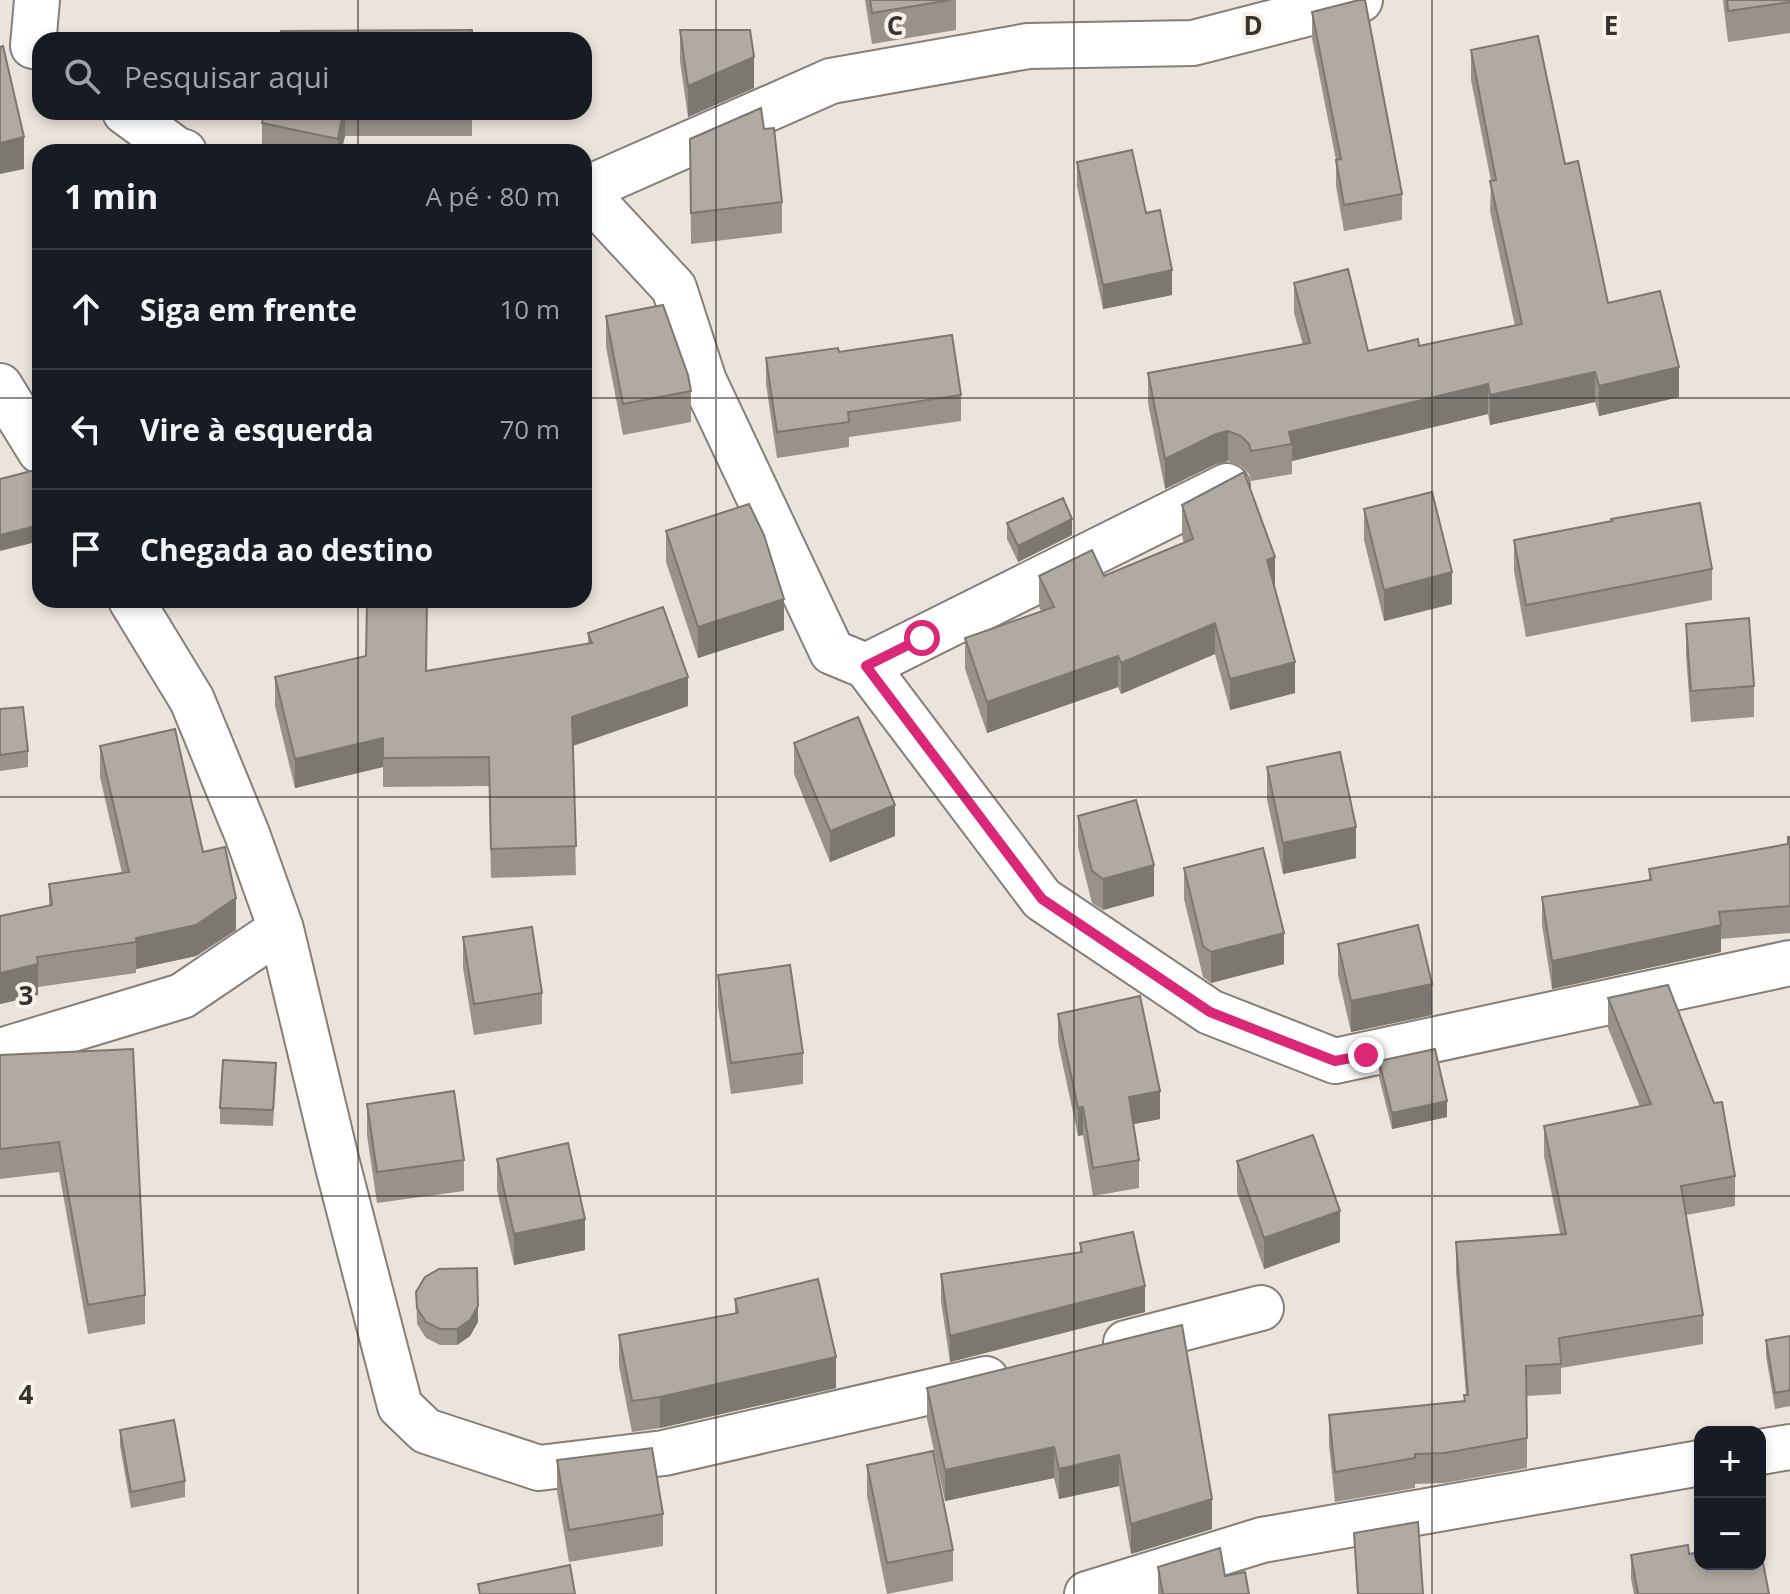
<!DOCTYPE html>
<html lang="pt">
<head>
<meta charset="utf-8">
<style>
	body { margin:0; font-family:"Open Sans",sans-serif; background:#20242c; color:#f1f3f6 }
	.controls { position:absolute; right:24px; bottom:24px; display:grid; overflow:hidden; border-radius:16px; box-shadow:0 4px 12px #0003 }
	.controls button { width:72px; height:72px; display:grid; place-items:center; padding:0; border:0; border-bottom:2px solid #363941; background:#171b24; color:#f1f3f6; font:40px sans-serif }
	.stop { position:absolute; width:24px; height:24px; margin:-18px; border:6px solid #db2777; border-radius:50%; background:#fff }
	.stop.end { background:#db2777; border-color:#fff; box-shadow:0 2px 8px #0008 }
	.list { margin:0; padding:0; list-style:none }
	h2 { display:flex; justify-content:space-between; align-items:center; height:104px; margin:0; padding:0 32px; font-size:34px }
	h2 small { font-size:26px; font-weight:400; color:#9ea1a6 }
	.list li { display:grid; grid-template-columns:52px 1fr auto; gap:24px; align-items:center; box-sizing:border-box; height:120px; padding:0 32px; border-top:2px solid #363941 }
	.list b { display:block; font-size:30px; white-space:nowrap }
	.list em { font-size:26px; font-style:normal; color:#9ea1a6 }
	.icon { flex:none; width:44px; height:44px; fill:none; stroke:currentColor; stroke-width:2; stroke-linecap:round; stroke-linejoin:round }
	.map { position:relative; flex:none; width:1790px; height:1594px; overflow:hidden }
	.search { position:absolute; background:#171b24; box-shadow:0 4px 12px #0003; left:32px; top:32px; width:560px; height:88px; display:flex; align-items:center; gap:20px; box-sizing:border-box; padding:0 28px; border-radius:24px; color:#9ea1a6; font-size:30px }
	.panel { position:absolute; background:#171b24; box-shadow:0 4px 12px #0003; left:32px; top:144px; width:560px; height:464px; border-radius:24px }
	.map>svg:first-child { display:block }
</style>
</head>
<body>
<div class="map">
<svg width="1790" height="1594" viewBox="0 0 1790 1594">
	<rect width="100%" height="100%" fill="#ebe4dc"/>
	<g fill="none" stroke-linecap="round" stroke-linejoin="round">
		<defs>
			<path id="street" d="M33,46L37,0
				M125,112L177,150L184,152
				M584,190L831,81L1028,46L1193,43L1360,0
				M584,191L674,288L704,381L832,652L866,666L1042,899L1210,1012L1335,1061L1790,963
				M0,386L40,451
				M131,600L192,700L247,834L281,929L337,1163L400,1406L426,1431L539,1468L664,1453L986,1379
				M866,666L1227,486
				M0,1051L182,996L281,929
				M1126,1343L1261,1308
				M1760,1452L1790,1447
				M1087,1594L1262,1540L1700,1463"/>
		</defs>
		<use href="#street" stroke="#857f77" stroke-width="48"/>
		<use href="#street" stroke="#fff" stroke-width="44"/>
	</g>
	<path fill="#98928b" d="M865,0H956V30L872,44Z
		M1723,0H1790V33L1728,42Z
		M1312,12L1402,194V220L1344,231L1336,186V160L1312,38Z
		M680,30L754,88L688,117L680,61Z
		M1471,50L1565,164L1608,303L1679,397L1599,416L1595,402L1490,425L1488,414L1292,461V474L1251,481L1249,474L1241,466L1228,461L1216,464L1165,489L1148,403V373L1303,345L1294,313V283L1368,351L1419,346L1515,326L1490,211L1491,181L1471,80Z
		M264,112H472V136H345L341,152H262V123Z
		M764,129L782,202V233L691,244L690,139Z
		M1077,162L1146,213L1172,295L1103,309L1077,186Z
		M606,316L691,391V422L623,435L606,347Z
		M839,352L961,395V421L849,437V447L777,458L766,384V358Z
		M1182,505L1275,588L1295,693L1230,710L1215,654L1121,694L1118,687L987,733L965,669V638L1041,611L1039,607V576H1104L1184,543L1182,536Z
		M1364,509L1452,604L1384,621L1364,540Z
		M1007,523L1072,535L1018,562L1007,539Z
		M666,531L784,630L698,658L666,562Z
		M1514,540L1712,569V600L1526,637L1514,571Z
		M1686,624L1754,686V717L1691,722L1686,655Z
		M588,633L688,706L573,746L576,875L491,878L489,786L383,787V767L295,788L275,706V677L426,671L588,644Z
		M0,709L28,751V767L0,771Z
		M794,743L895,836L830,862L794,774Z
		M100,746L203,852L236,930L196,956L136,969V973L38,987V995L0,1004L49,905V884L122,873L100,777Z
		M1267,767L1356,858L1283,874L1267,799Z
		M1078,816L1154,896L1103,910L1092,903L1078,847Z
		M1790,837V933L1721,939V952L1552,989L1542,925V897L1649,880V869L1788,844Z
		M1184,868L1284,964L1211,983L1203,977L1184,899Z
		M463,937L542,993V1024L474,1035L463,968Z
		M1338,944L1432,1015L1351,1032L1338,975Z
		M718,975L803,1053V1084L731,1094L718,1006Z
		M1608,998L1735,1176V1206L1686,1215L1703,1315V1344L1561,1368V1394L1527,1396V1468L1445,1483L1415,1484V1488L1335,1502L1329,1445V1415L1465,1401L1466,1395L1456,1272V1242L1560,1234L1544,1156V1126L1640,1107L1608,1028Z
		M1058,1014L1160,1119L1133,1124L1139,1160V1188L1093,1196L1083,1135L1078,1136L1058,1042Z
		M133,1049L145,1295V1324L88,1334L59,1172L0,1179V1055Z
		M1379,1061L1447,1117L1392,1129L1379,1077Z
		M276,1079L273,1126L220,1124V1108Z
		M367,1104L464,1160V1191L377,1203L367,1135Z
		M497,1159L585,1250L514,1265L497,1190Z
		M1237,1161L1340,1242L1264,1269L1237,1192Z
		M1080,1243L1145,1312L950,1362L941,1301V1274L1080,1252Z
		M416,1292L478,1322L470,1336L457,1345H440L426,1338L417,1324Z
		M735,1299L836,1388L660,1428L632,1432L619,1366V1335L735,1313Z
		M1182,1325L1212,1529L1131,1554L1119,1486L1059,1499L1054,1478L945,1501L927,1419V1388Z
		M1790,1336V1406L1775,1409L1766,1356V1340Z
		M120,1430L185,1481V1497L131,1508L120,1446Z
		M557,1460L663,1514V1546L569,1562L557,1491Z
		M867,1465L953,1550V1581L887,1594L867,1496Z
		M1354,1533L1423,1594H1357Z
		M1689,1554L1769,1594H1634L1631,1579V1555Z
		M1158,1567L1225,1576L1249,1594H1158Z"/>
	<path fill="#7c7771" d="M754,57V88L688,117V86Z
		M343,112H345V136L341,152H338V139Z
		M24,137V169L0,174V143Z
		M1172,270V295L1103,309V285Z
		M1679,367V397L1599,416V386Z
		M1595,372V402L1490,425V395Z
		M1488,384V414L1292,461V444L1289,432Z
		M1228,431V461L1216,464L1165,489V459L1216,434Z
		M1072,519V535L1018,562V546Z
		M40,525V541L0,551V535Z
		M1275,557V588L1267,560Z
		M1452,572V604L1384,621V590Z
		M784,599V630L698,658V627Z
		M166,600H186L166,606Z
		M1215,623V654L1121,694V663Z
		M1118,656V687L987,733V702Z
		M1295,662V693L1230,710V679Z
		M688,677V706L572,746V717Z
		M383,738V767L295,788V759Z
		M895,805V836L830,862V831Z
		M1356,827V858L1283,874V843Z
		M1154,865V896L1103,910V879Z
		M236,898V930L196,956L136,969V938Z
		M1721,925V952L1552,989V961Z
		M1284,933V964L1211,983V952Z
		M38,964V995L0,1004V973Z
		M1432,984V1015L1351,1032V1001Z
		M1160,1091V1119L1129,1125V1097Z
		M1447,1101V1117L1392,1129V1113Z
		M1083,1107V1135L1078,1136V1108Z
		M1340,1211V1242L1264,1269V1238Z
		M585,1219V1250L514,1265V1234Z
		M1145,1286V1312L950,1362V1336Z
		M478,1306V1322L470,1336L457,1345V1329Z
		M836,1357V1388L660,1428V1397Z
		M1054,1447V1478L945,1501V1470Z
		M1119,1455V1486L1059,1499V1469Z
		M1212,1499V1529L1131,1554V1524Z"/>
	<path fill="#b1aaa2" stroke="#7c7771" stroke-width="2" d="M870,0H951L872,13Z
		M1359,0H1365L1402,194L1344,205L1336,160L1341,159L1312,12Z
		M1727,0H1790V2L1728,11Z
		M472,30V40H279L281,31Z
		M680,30H750L754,57L688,86Z
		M1538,36L1565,164L1578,161L1608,303L1660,291L1679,367L1599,386L1595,372L1490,395L1488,384L1289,432L1292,444L1251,451L1249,444L1241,436L1228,431L1216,434L1165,459L1148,373L1310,343L1294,283L1348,269L1368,351L1418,339L1419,346L1522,324L1490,181L1496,180L1471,50Z
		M3,46L24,137L0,143V47Z
		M761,108L764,129L774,128L782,202L691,213L690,139Z
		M264,112H343L338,139L262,123Z
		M1132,150L1146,213L1160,210L1172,270L1103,285L1077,162Z
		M663,305L688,375L691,391L623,404L606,316Z
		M952,335L961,395L848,412L849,422L777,432L766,358L838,348L839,352Z
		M39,469L40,525L0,535V479Z
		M1244,472L1275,557L1267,560L1295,662L1230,679L1215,623L1121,663L1118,656L987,702L965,638L1054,607L1039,576L1092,550L1104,576L1193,539L1182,505Z
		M1432,492L1452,572L1384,590L1364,509Z
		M1063,498L1072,519L1018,546L1007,523Z
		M1700,503L1712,569L1526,605L1514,540L1612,521L1611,519Z
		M749,504L764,535L784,599L698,627L666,531Z
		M367,600H427L426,671L592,643L588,633L663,607L688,677L572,717L576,846L491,849L489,757L383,758V738L295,759L275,677L366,656Z
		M1749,618L1754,686L1691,691L1686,624Z
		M23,707L28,751L0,755V709Z
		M858,717L895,805L830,831L794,743Z
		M175,729L203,852L225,847L236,898L196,925L136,938V942L37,957L38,964L0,973V916L52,905L49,884L129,872L100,746Z
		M1340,752L1356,827L1283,843L1267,767Z
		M1136,800L1154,865L1103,879L1092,871L1078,816Z
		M1788,837H1790V906L1719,912L1721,925L1552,961L1542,897L1651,880L1649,869L1788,844Z
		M1263,848L1284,933L1211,952L1203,946L1184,868Z
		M1418,925L1432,984L1351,1001L1338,944Z
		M532,927L542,993L474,1004L463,937Z
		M790,965L803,1053L731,1063L718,975Z
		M1668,985L1714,1103L1722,1102L1735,1176L1681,1186L1703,1315L1559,1338L1561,1364L1526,1366L1527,1438L1445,1453L1415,1454V1458L1335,1472L1329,1415L1465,1401L1464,1395H1468L1456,1242L1566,1234L1544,1126L1651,1104L1608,998Z
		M1140,996L1160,1091L1129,1097L1139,1160L1093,1168L1083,1107L1078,1108L1058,1014Z
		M133,1049L145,1295L88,1305L59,1142L0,1149V1055Z
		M1435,1049L1447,1101L1392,1113L1379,1061Z
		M223,1060L276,1063L273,1110L220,1108Z
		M454,1091L464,1160L377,1172L367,1104Z
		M1313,1135L1340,1211L1264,1238L1237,1161Z
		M568,1143L585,1219L514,1234L497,1159Z
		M1133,1232L1145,1286L950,1336L941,1274L1082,1252L1080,1243Z
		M477,1268L478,1306L470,1320L457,1329H440L426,1322L417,1308L416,1292L425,1277L439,1269Z
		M818,1279L836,1357L660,1397L632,1401L619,1335L738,1313L735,1299Z
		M1182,1325L1212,1499L1131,1524L1119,1455L1059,1469L1054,1447L945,1470L927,1388Z
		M1790,1336V1390L1775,1393L1766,1340Z
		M174,1420L185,1481L131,1492L120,1430Z
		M652,1448L663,1514L569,1530L557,1460Z
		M933,1451L953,1550L887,1563L867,1465Z
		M1418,1522L1423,1594H1358L1354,1533Z
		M1688,1545L1689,1554L1700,1552V1564H1760V1547L1769,1594H1638L1631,1555Z
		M1220,1548L1225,1576L1245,1572L1249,1594H1163L1158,1567Z
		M570,1565L575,1594H480L478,1584Z"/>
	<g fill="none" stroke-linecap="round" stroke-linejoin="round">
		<path stroke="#db2777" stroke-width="10" d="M922,638L866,666L1042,899L1210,1012L1335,1061L1366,1055"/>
	</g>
	<path fill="none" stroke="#353330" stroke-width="2" stroke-opacity="0.55" d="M358,0V40M716,0V1594M1074,0V1594M1432,0V1594M358,112V152M0,398H40M584,398H1790M358,600V1594M0,797H1790M0,1196H1790"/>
	<g font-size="26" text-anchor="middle" font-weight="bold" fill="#353330" stroke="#f8f1e9" stroke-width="8" stroke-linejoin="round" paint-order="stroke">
		<text x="895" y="35">C</text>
		<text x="1253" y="35">D</text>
		<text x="1611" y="35">E</text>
		<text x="26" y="1005">3</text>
		<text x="26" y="1404">4</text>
	</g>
</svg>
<div class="controls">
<button>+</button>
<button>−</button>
</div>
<div class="stop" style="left:922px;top:638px"></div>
<div class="stop end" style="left:1366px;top:1055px"></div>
<div class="search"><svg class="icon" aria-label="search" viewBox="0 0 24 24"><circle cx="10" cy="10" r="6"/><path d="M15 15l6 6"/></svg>Pesquisar aqui</div>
<section class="panel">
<h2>1 min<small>A pé · 80 m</small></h2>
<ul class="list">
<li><svg class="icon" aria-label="ahead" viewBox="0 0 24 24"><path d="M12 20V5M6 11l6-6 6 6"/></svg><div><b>Siga em frente</b></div><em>10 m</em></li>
<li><svg class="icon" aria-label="left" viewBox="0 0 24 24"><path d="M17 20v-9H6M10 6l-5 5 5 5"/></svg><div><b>Vire à esquerda</b></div><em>70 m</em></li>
<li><svg class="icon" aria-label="arrive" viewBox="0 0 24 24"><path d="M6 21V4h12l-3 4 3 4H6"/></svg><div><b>Chegada ao destino</b></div></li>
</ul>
</section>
</div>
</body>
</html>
